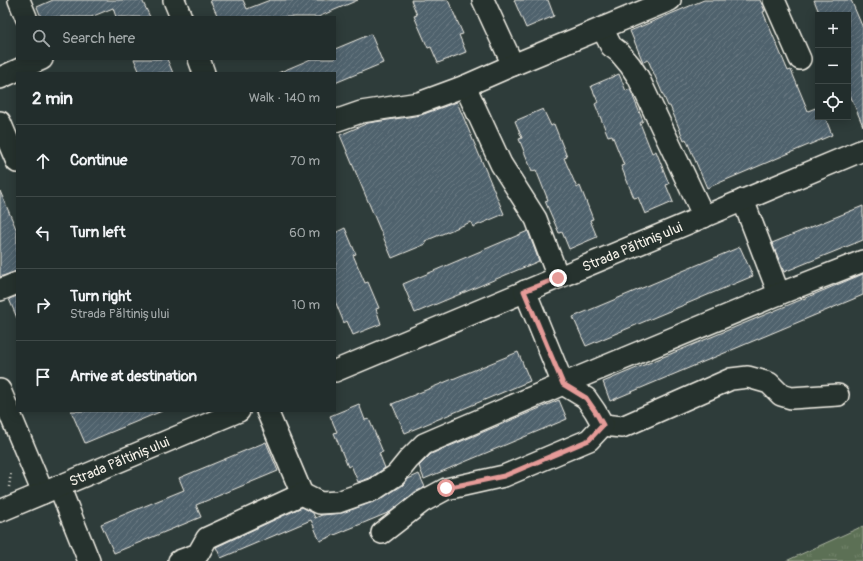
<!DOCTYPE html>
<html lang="en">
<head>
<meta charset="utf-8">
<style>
	body { margin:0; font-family:Pangolin,sans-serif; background:#2a3534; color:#f1f3f6 }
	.controls { position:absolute; right:12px; top:12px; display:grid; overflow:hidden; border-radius:0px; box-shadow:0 2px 10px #0003 }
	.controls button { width:36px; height:36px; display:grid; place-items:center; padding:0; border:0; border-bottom:1px solid #3f4948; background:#222d2c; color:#f1f3f6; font:20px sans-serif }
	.stop { position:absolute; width:12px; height:12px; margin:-9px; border:3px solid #e69b98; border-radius:50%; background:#fff }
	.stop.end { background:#e69b98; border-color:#fff; box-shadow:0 1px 4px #0008 }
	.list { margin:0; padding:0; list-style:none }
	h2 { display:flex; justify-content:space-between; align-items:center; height:52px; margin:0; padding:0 16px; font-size:17px }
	h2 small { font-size:13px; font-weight:400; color:#a2a8a9 }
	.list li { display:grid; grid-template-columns:26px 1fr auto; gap:12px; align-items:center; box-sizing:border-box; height:72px; padding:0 16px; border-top:1px solid #3f4948 }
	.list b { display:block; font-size:15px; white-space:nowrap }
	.list p { margin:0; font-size:13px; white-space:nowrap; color:#a2a8a9 }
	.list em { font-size:13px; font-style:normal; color:#a2a8a9 }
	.icon { flex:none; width:22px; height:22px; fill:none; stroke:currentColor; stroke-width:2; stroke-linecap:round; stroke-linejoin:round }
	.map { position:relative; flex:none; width:863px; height:561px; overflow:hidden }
	.search { position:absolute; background:#222d2c; box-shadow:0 2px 10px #0003; left:16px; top:16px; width:320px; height:44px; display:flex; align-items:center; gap:10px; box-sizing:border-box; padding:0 14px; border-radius:0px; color:#a2a8a9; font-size:15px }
	.panel { position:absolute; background:#222d2c; box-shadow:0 2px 10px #0003; left:16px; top:72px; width:320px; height:340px; border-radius:0px }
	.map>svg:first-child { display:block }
</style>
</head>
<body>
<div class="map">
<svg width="863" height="561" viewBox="0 0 863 561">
	<defs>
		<pattern id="grass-tufts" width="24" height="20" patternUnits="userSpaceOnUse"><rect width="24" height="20" fill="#5c7054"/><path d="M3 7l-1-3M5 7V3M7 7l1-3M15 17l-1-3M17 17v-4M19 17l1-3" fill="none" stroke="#74856d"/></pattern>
		<pattern id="building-hatch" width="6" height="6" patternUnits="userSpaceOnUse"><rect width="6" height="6" fill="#50626d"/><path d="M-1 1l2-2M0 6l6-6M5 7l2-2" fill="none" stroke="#6a7982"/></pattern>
	</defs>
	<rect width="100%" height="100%" fill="#2e3c3a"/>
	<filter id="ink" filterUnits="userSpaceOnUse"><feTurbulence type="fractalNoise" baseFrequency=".025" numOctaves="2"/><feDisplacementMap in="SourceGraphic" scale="8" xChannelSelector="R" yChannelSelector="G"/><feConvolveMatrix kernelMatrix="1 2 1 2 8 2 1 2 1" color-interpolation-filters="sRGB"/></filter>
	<g filter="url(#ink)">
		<path fill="url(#grass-tufts)" stroke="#a8b09e" d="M863,526V561H786Z"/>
		<path fill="url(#building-hatch)" stroke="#f4f1e8" d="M53,0H142L150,17H116L113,8L91,17H41L37,7Z
			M210,0H243L247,9L270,0H358L318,17H218Z
			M411,0H448L463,34L459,35L466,52L438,63L431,47L428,48L414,16L417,15Z
			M514,0H548L554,16L526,28Z
			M704,0H760L765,11L763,12L788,71L791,70L808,111L818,107V117H825L832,135L707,188L686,139L684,140L670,106H668L648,60L643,62L630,31Z
			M814,0H851L863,28V126L848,90V15H820Z
			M371,34L383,63L335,83V73H278L311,59H335V49Z
			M134,59H167L173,73H140Z
			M619,74L626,91L630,89L643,121L640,123L652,153L656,151L669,184L666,185L673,202L645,214L638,197L634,198L621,166L624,165L612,135L608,136L595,104L598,102L591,86Z
			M457,102L504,214L473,227L471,222L425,241L426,244L392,258L340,135L368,123L421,115Z
			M543,109L551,126L554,124L567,157L564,158L577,188L580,186L593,219L590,220L597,237L569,249L562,232L559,233L545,201L548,200L536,170L532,171L519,139L522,138L515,121Z
			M0,191L17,231V271L0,277Z
			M863,206V240L784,272L772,243Z
			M345,228L356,254L353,255L365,283L368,282L379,308L376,309L381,324L353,335L347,321L344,323L335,301V233Z
			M528,231L539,261L415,313L403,284Z
			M740,247L753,276L586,346L573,317Z
			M863,274V295L610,401L603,382Z
			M17,296V318L9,299Z
			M518,352L530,381L405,433L392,404Z
			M559,400L567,419L424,479L419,466L431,454Z
			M359,404L365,420L369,419L383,452L379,453L385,468L370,478L358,482L351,465L348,467L334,433L337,432L330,416Z
			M71,411H162L85,443Z
			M266,442L278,471L196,505L201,517L114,553L101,524L184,490L179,478Z
			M419,474L425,487L415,492L390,512L320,541L311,520L221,558L216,547L302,507L313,513L315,518L322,515L342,513L379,500L403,485L408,479Z"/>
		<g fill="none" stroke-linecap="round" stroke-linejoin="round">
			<defs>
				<g id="minor">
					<path d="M19,0L26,17"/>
					<path d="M174,0L181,17"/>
					<path d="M483,0L513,65"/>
					<path d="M774,0L800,59"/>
					<path d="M602,28L611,46L619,52L630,65L638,77L704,217"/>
					<path d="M199,59L204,73"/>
					<path d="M0,78L42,59"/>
					<path d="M465,86L501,164L536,219L558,277"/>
					<path d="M335,121L361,112L419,103L465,86L513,65L670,0"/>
					<path d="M0,122L17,162"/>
					<path d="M743,200L779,294"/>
					<path d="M0,290L17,283"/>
					<path id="s1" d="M335,371L863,150"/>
					<path d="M0,390L43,493"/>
					<path d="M267,411L302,494"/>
					<path d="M603,425L622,427L731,379L748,377L769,383L781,395L791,398L838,395"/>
					<path d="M59,486L89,561"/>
					<path id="s2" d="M0,511L239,411"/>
					<path d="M382,533L422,502L446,489L504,476L589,440L603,425L595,411L586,398L563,384L525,291"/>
					<path d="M179,561L198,554L207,538L302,494L320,503L338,502L375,489L396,475L409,459L424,444L563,384L779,294L863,261"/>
				</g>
			</defs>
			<use href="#minor" stroke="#f4f1e8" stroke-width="24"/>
			<path stroke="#f4f1e8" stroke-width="2.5" stroke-dasharray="1 3" stroke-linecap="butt" d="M9,487L11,472"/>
			<use href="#minor" stroke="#26332d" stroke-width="21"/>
		</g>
	</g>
	<g fill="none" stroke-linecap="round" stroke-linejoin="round" filter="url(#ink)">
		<path stroke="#e69b98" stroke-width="5" d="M446,488L504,476L589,440L603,425L595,411L586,398L563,384L524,291L558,278"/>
	</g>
	<g text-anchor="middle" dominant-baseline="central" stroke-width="3.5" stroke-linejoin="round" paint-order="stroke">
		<g font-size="14" fill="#f4f1e8" stroke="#26332d">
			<text stroke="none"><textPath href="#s1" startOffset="322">Strada Păltinișului</textPath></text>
			<text stroke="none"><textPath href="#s2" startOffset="129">Strada Păltinișului</textPath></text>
		</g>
	</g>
</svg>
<div class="controls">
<button>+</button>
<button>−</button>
<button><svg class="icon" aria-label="locate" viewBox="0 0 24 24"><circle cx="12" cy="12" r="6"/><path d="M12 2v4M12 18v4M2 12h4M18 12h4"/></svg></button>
</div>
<div class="stop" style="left:446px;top:488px"></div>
<div class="stop end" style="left:558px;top:278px"></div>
<div class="search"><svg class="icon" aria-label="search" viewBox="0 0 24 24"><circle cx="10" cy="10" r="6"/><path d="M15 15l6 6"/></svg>Search here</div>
<section class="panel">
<h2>2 min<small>Walk · 140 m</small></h2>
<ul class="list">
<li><svg class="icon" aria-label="ahead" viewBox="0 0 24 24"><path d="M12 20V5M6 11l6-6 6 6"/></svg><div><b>Continue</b></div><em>70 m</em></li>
<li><svg class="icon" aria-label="left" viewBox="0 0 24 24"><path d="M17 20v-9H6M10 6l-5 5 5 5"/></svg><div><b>Turn left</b></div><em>60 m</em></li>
<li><svg class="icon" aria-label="right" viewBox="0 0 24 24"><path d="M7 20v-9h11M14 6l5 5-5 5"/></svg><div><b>Turn right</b><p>Strada Păltinișului</p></div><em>10 m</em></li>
<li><svg class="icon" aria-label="arrive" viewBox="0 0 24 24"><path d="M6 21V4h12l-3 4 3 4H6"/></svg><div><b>Arrive at destination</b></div></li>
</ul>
</section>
</div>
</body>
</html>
